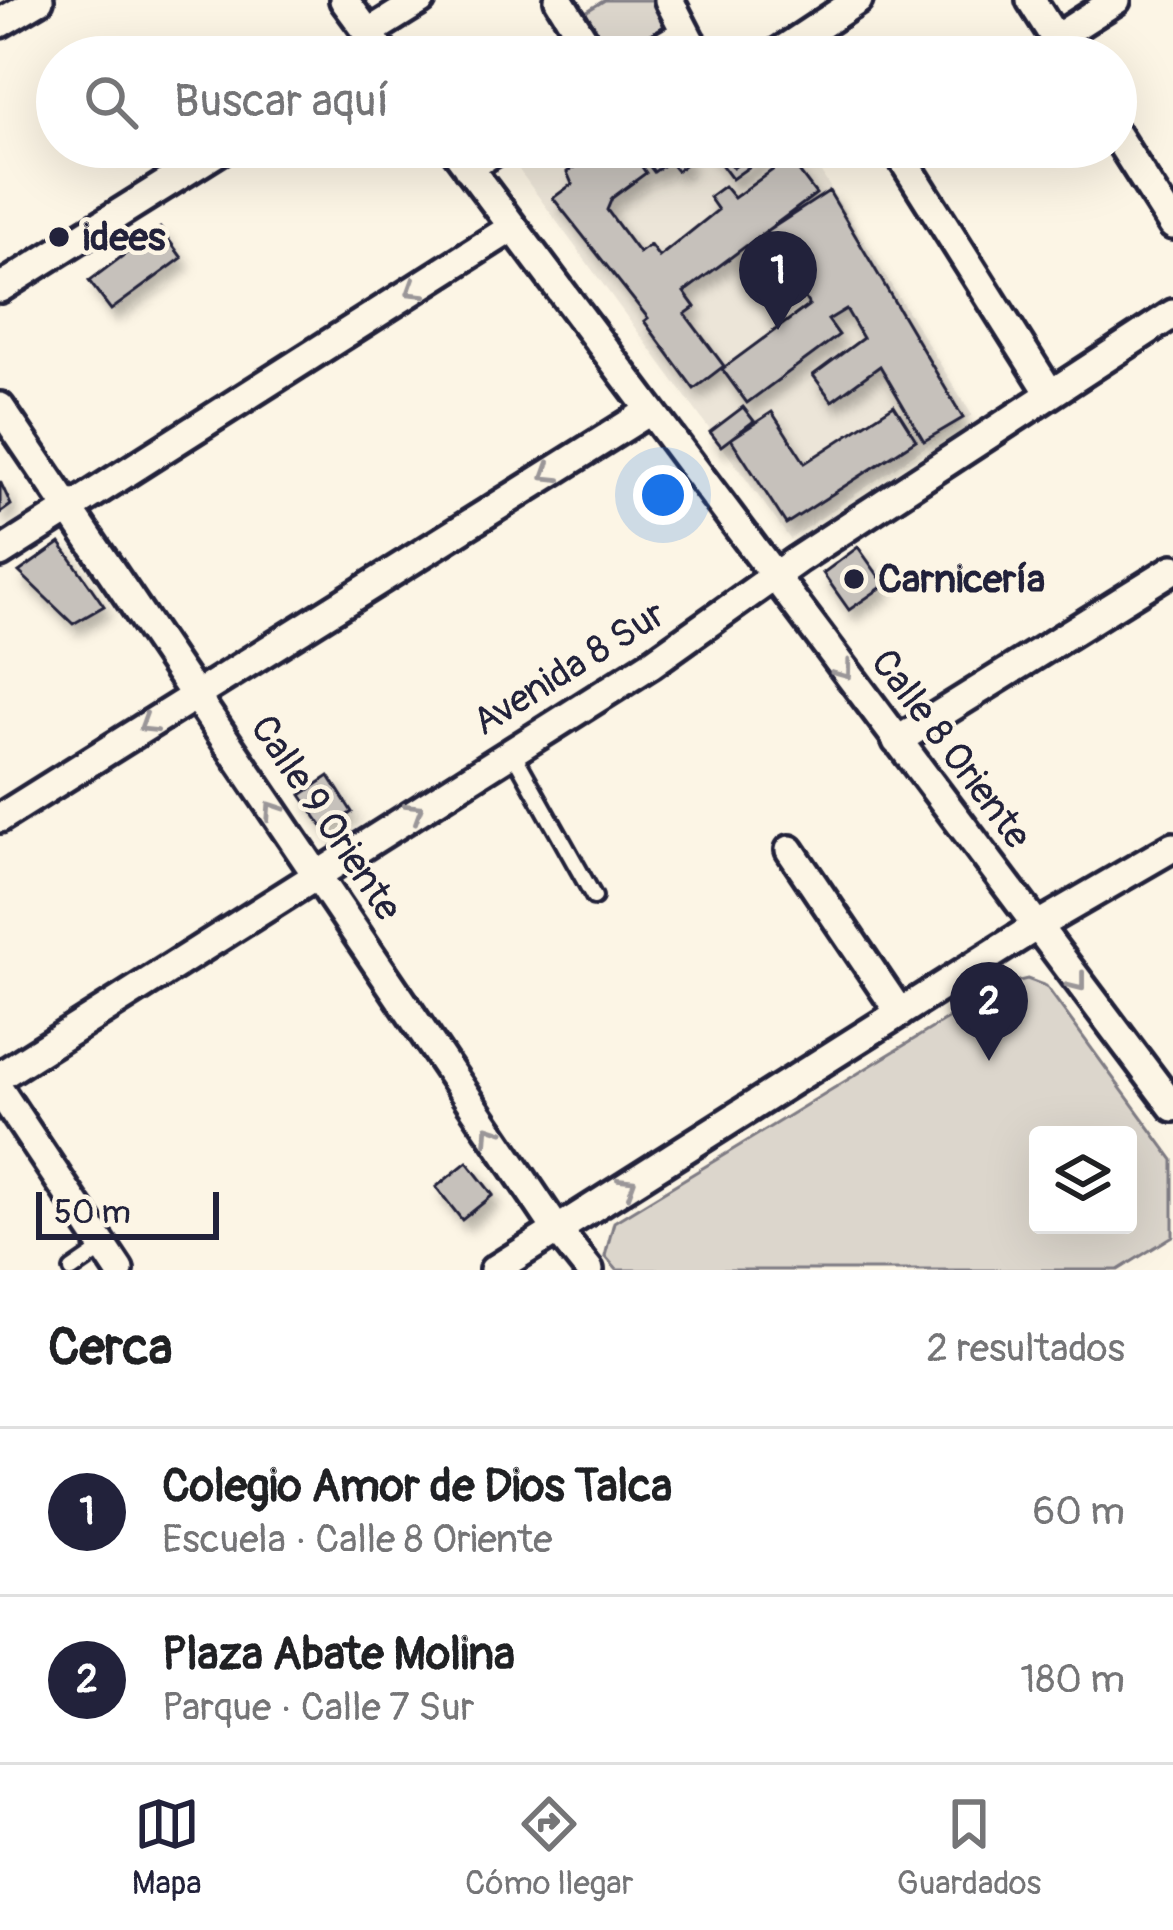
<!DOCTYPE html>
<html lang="es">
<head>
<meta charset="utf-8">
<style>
	body { margin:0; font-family:Pangolin,sans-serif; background:#f6f6f6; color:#202124 }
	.controls { position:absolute; right:36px; bottom:36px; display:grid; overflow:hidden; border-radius:12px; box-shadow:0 12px 48px #0002 }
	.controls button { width:108px; height:108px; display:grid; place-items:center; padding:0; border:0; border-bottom:3px solid #e0e0e0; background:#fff; color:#202124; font:60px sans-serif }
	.scale { position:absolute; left:36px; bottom:30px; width:183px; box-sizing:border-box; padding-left:12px; border:6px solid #22223b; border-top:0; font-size:33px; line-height:42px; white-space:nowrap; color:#22223b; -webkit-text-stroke:9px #fcf5e5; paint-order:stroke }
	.you { position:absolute; left:663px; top:495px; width:42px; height:42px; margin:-30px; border:9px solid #fff; border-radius:50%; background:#1a73e8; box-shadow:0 0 0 18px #1a73e833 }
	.badge { display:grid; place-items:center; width:78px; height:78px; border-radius:50%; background:#22223b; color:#fff; font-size:39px; font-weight:700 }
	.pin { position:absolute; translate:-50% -99px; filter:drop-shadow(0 3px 6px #0008) }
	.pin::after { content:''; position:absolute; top:63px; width:42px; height:36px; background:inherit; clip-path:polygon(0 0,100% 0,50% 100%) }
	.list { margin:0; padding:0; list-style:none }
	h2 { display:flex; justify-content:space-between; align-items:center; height:156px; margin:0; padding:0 48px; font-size:51px }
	h2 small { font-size:39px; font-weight:400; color:#757577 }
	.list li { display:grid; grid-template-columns:78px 1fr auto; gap:36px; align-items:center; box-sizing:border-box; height:168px; padding:0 48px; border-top:3px solid #e0e0e0 }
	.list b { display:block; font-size:45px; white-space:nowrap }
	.list p { margin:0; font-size:39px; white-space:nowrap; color:#757577 }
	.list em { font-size:39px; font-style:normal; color:#757577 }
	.icon { flex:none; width:66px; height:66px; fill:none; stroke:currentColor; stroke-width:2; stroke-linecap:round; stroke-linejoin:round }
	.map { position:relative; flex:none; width:1173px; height:1270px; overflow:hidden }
	.search { position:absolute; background:#fff; box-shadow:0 12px 48px #0002; left:36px; right:36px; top:36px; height:132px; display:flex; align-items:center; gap:30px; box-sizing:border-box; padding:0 42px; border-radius:66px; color:#757577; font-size:45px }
	.sheet { height:492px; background:#fff }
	nav { display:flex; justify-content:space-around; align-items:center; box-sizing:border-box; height:168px; border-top:3px solid #e0e0e0; background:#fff; font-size:33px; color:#757577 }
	nav a { display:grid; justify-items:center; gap:6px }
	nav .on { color:#22223b }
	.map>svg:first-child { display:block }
</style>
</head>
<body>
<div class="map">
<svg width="1173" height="1270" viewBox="0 0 1173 1270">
	<defs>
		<filter id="shadow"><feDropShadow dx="6" dy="10" stdDeviation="6" flood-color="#0004"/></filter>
	</defs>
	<rect width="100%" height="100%" fill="#fcf5e5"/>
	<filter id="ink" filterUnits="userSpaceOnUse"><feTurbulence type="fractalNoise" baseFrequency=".00833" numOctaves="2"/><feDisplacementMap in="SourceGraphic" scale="24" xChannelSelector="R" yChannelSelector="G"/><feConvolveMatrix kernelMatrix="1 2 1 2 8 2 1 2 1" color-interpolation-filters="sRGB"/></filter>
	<g filter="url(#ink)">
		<path fill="#ece5d8" d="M522,147H726L735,158L754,147H805L972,415L790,539L508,155Z"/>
		<path fill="#dcd6cc" stroke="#7f7c84" stroke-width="3" fill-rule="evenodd" d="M605,0H668L680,21L620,57H603L579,16Z
			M1027,979L1046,986L1173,1160V1236L1118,1270H617L605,1256L614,1222L1003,985ZM1038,1135H1128V1225H1038Z"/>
		<path fill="#c6c1bb" stroke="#22223b" stroke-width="3" filter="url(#shadow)" d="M604,147H678L688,162L677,171L669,161L654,172L648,164L663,152L642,167L646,173L612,198L607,210L639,253L650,245L659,257L718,210L709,197L724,186L734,198L789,158L816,194L684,292L695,307L685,314L724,366L694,389L644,321L648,318L553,198L572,184L567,172Z
			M708,147H717L733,168L762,147H777L732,179Z
			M829,191L963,418L924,441L880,366L832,401L813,375L863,338L846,309L828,320L839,335L747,403L722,369L809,305L766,232Z
			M160,228L182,258L111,310L89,281Z
			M894,405L916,440L786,524L731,439L772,412L805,463Z
			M743,407L754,421L721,446L710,432Z
			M0,481L11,505L0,513Z
			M60,543L104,606L73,624L19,572Z
			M858,547L885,585L849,610L823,573Z
			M329,776L352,812L325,830L301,795Z
			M467,1162L493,1195L462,1220L436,1187Z"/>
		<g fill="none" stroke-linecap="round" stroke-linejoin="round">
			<defs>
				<path id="lane" d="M512,751L594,897
					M72,1270L104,1248"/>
				<path id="street" d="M344,0L386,57
					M559,0L594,57
					M669,0L690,41
					M1031,0L1067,57
					M0,23L39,0
					M368,33L421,0
					M1055,39L1116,0
					M645,57L673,40L690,41L704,57
					M772,57L858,0
					M1116,135L1173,225
					M453,147L1173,1107
					M895,147L1050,393
					M468,168L501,147
					M0,288L225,147
					M0,407L557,1230L589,1270
					M0,553L513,227
					M897,741L1173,569
					M0,818L648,412
					M790,850L900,1013
					M0,1076L651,664L797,560L1173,314
					M0,1091L119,1270
					M494,1270L1035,927L1173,847"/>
			</defs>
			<use href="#lane" stroke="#22223b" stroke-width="22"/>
			<use href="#street" stroke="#22223b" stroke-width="36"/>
			<use href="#lane" stroke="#fcf5e5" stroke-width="14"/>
			<use href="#street" stroke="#fcf5e5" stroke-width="27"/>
		</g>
		<defs><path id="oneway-chevron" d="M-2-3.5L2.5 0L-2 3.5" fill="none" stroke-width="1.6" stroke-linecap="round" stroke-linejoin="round" transform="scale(3)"/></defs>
		<g stroke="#9a9698">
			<use href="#oneway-chevron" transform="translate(414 290) rotate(148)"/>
			<use href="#oneway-chevron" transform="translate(549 474) rotate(148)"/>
			<use href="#oneway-chevron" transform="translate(844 671) rotate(53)"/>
			<use href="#oneway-chevron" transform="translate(147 725) rotate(148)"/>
			<use href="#oneway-chevron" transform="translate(273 810) rotate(-124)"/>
			<use href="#oneway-chevron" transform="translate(415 811) rotate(-32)"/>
			<use href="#oneway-chevron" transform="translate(1078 983) rotate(52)"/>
			<use href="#oneway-chevron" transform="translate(491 1133) rotate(-124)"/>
			<use href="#oneway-chevron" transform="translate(628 1185) rotate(-32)"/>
		</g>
	</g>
	<g fill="#22223b" stroke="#fcf5e5" stroke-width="4.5">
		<circle cx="59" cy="237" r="12"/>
		<circle cx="854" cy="579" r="12"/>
	</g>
	<g text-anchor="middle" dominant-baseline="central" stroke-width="9" stroke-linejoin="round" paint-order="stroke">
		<g font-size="39" font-weight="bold" fill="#22223b" stroke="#fcf5e5" text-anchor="start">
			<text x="83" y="237">idees</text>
			<text x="878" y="579">Carnicería</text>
		</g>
		<g font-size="39" fill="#22223b" stroke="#fcf5e5">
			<text transform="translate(569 668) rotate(-32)">Avenida 8 Sur</text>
			<text transform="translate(951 749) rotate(53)">Calle 8 Oriente</text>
			<text transform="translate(326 818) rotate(56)">Calle 9 Oriente</text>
		</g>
	</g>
</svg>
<div class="controls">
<button><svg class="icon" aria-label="layers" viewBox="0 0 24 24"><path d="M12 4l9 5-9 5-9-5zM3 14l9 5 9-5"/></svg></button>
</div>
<div class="scale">50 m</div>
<div class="you"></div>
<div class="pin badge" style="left:778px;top:330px">1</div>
<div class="pin badge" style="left:989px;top:1061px">2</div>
<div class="search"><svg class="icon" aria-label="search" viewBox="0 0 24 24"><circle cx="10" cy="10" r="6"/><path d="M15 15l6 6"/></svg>Buscar aquí</div>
</div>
<section class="sheet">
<h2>Cerca<small>2 resultados</small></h2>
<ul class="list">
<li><span class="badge">1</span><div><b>Colegio Amor de Dios Talca</b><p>Escuela · Calle 8 Oriente</p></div><em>60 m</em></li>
<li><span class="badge">2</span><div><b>Plaza Abate Molina</b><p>Parque · Calle 7 Sur</p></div><em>180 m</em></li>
</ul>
</section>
<nav>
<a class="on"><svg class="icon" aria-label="map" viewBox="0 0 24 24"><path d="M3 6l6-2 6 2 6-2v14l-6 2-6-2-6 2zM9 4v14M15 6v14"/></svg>Mapa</a>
<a><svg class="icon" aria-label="directions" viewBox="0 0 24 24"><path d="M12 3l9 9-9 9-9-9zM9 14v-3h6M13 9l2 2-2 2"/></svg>Cómo llegar</a>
<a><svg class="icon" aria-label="saved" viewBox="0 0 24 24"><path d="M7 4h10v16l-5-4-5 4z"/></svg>Guardados</a>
</nav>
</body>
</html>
